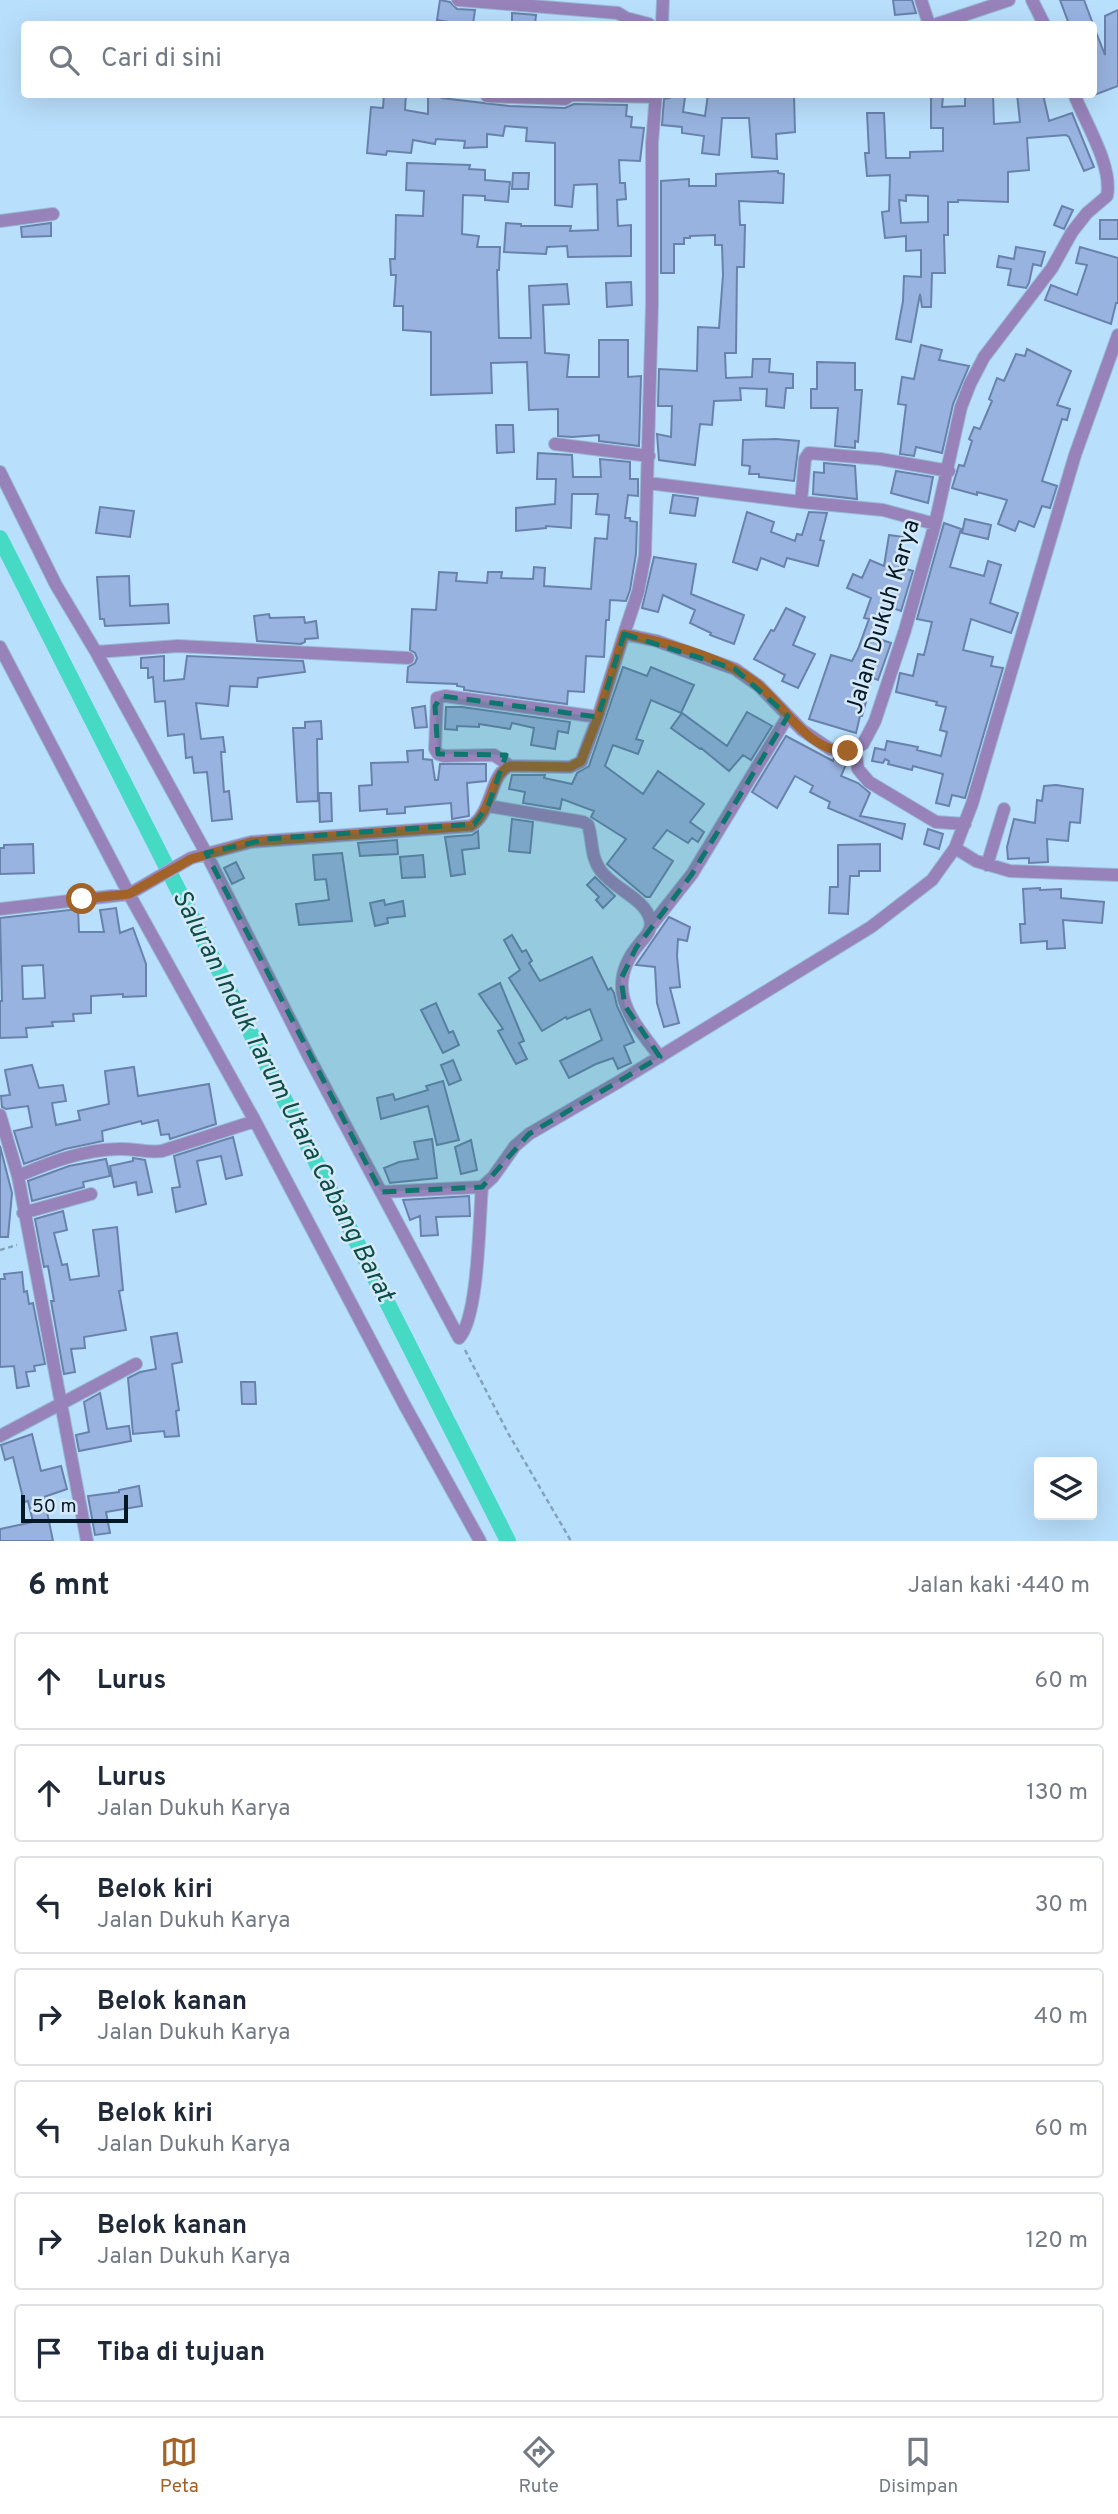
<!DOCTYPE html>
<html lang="id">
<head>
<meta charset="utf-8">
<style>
	body { margin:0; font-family:Overpass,sans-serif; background:#f2f2f3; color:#1f2937 }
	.controls { position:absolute; right:21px; bottom:21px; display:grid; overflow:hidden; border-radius:7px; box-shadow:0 7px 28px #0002 }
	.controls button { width:63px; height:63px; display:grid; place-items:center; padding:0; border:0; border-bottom:2px solid #e0e1e3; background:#fff; color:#1f2937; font:35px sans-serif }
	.scale { position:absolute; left:21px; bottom:18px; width:107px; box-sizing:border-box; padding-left:7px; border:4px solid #051825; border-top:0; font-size:19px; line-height:24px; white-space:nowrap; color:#051825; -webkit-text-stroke:5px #d6e9f8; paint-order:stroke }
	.stop { position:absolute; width:21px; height:21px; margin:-16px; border:5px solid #a16328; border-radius:50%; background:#fff }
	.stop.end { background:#a16328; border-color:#fff; box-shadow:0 2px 7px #0008 }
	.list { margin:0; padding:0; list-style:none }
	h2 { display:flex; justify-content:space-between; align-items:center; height:91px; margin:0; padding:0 28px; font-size:30px }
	h2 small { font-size:23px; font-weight:400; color:#747a83 }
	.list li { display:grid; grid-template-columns:46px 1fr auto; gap:21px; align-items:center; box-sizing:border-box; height:98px; margin:0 14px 14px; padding:0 14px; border:2px solid #e0e1e3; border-radius:7px }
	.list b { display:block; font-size:26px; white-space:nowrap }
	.list p { margin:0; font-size:23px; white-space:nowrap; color:#747a83 }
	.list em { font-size:23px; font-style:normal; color:#747a83 }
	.icon { flex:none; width:38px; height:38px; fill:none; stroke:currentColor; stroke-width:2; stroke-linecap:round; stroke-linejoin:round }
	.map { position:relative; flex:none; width:1118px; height:1541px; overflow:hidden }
	.search { position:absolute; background:#fff; box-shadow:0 7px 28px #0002; left:21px; right:21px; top:21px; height:77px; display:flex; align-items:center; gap:18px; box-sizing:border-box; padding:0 24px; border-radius:7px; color:#747a83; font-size:26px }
	.sheet { height:875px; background:#fff }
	nav { display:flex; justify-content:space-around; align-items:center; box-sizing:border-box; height:98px; border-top:2px solid #e0e1e3; background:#fff; font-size:19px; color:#747a83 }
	nav a { display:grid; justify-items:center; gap:4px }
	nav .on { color:#a16328 }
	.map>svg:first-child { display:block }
</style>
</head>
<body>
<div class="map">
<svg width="1118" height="1541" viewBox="0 0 1118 1541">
	<rect width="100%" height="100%" fill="#b8dffc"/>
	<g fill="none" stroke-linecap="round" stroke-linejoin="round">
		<path stroke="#46dac4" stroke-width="16" d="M0,538L508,1541"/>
	</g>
	<path fill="#98b3e0" stroke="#6982ac" stroke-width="2" fill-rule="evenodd" d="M440,0L450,2L457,9L475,10L473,24H455V23L437,20Z
		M893,0H912L916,13L895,15Z
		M1060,0H1084L1093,24H1069Z
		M1118,10V86L1094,95V27L1105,55V16Z
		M512,13L536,15L535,24H512Z
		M384,94H406L405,110L428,114V94H442V98L509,106L565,108L574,104L627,105L626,116L632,117L631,127L644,128L640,161L619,160L620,183H625L626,199L617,200L618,226L631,225V256L568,257L567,246L547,247L546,254L504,252L506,223L521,224V226H571L570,231L598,230L597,184L574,185L572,207L555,205V143L526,141L527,128L505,126L503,136L487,134V147L464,148L465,141L436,139L435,144L413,140L411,153L387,151L386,155L367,153L371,107L383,108Z
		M708,94H794L795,132L776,134L777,159L752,157L749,118H722L719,155L702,153L704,136L682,133V127L662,125L664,99L670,98V96L685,97L683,112L705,116Z
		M965,94H993L994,124L1020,122L1017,94H1043L1049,121L1072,113L1094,167L1084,171L1069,137L1066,135L1027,138L1029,170L1008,172V202L958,200V202H948V235H944L945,273H932L931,307H922L920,294L911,342L896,339L903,301L904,276L921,277V250L906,251V236L885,238L882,212L889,211L890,175L867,176L865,153H869L867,113H884L886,158H910V152L943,151V128H931V95L943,96L942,107L965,106ZM906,195L928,196V222L901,223L899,200L906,201Z
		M407,163L470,165L469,169L485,170V180L510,182L508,202L485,200V196L463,195L462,234L479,236L477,247H500L499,270H497L499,338H531L529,286L567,284L569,304L543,305L545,353L569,355L567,377H599V340H628V377L641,376L639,446L599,441V435L572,437L558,436V409L529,410L527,362L491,363L492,393L431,395V332L403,330V306H394L396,275H391L390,259H395L396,215L423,216L424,191L406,190Z
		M778,171V173L784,174L783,203L739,201L740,225H745L744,267H737L736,353H725L726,378L752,377L753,359H770L769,372L793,374V388H786L784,408L766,406L767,389L740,388L741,400L714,401L712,425L700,424L695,465L659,460L657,434L671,437L672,406H658L659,369L697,371L698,327L719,328L723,275L722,245H715V235L690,236V238H684V244H674V273H661V181L689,179V186H716V174Z
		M513,173H529L528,189H512Z
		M1062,206L1073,210L1064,229L1054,225Z
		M1100,220H1118V239H1100Z
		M51,223V236L22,237L21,227Z
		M1016,247L1045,252L1041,266L1033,264L1029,283L1026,288L1008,285L1011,269L997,267L999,256L1014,259Z
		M1080,247L1118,258V303H1116L1111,324L1045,300L1051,285L1077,295L1087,265L1076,263Z
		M631,282L632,305L607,307L606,283Z
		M921,345L942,350L939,360L969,366L953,404L942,453L916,447L914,456L900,454L906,405L898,404L902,377L914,379Z
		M1027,349L1071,371L1057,405L1070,409L1067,420L1062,419L1042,481L1057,486L1050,508L1042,506L1034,527L1019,521L1015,531L998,524L1007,500L977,492V495L952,488L959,465L964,466L972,441L969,439L974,427L980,429L992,401L989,399L997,378L1004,381L1016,354L1025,356Z
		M817,362L855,363V390H862L858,442L855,441V448L835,446L838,408H811V389H817Z
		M496,425H513L514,452L497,453Z
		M776,439L799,441L794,481L759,477V474H749L750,466L742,465L743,440Z
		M538,453L572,455L573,477H601L600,459L630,462V479H638V496L628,495L625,518H630V521L637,522L636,554L630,590L626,601L610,600L609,620H606L604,657L586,656L584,692L568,691L567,704L464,690V687L457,686V684L407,682L408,667L415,663L417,658L415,653L410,650L412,609L436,610L439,572L457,573L456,581L487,583L488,572H502L501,578L533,579L534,567L545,568L544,586L591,589L595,538L607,539L609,515L596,514L598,494H572L571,528L546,526V528L516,531V508L555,504L556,479H537Z
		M824,463L855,466L857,499L813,494L814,472L824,473Z
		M896,471L933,477L928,503L891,493Z
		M673,495L698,498L695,516L670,513Z
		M100,507L134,511L130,537L96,533Z
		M747,512L774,522L771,532L795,541L797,534L802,535L809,512L827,513L820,540L824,541L818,566L787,558L784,567L761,558L757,570L733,562Z
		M965,519L991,525L988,539L962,533Z
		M944,523L961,529L950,567L984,576L988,561L1001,565L990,603L1018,613L1011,633L971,619L963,650L993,657L991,666L1003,668L965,798L952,795L949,806L936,803L943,774L913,766L912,770L888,764L889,761L885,759L883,763L872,761L875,748L885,750L887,741L918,747L917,750L941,756L947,732L940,730L946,707L936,705L937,702L896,692L900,673L913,676L918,654L924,655L932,622L917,619Z
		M889,535L904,537L899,567L913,571L901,611L890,607L879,639L891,643L878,680L873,678L863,701L866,702L862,716H860L856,733L809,719L831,655L852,661L858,649L869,619L864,618L871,598L847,588L853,574L862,578L870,560L884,566Z
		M654,557L696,564L691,594L744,615L734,644L710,635L711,633L690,623L695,610L663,595L658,612L642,608Z
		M129,576L130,606L168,604L169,623L105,626L104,619H100L97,577Z
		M786,608L805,617L793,645L815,654L798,688L782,681L785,675L754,659L771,630L774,631Z
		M269,614L270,618L304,617L305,623L316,621L318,638L305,639V642L301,644L257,641L254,616Z
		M164,656V681L184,679L187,656L303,661L305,672L258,678L257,687L230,686L228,706L196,703L201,739L223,737L225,752H221L224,792L229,791L232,819L212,821L207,772L194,773L192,757L186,758L184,734L168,736L165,701L155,702L153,677L148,678V668H141V658Z
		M623,667L647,676L651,667L694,685L681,713L651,700L636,739L643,741L638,754L613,745L605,766L643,794L658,771L704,804L690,822L704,832L698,842L692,838L688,843L667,830L653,848L673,861L650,897H646L607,864L626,839L591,817L594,811L562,799L560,809L523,803L525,792L509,789L512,775H545L544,778L572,784L577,773L589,766Z
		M425,706L427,727L415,728L412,708Z
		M446,707H462L570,722L568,733L558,731L555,749L531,745L534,728L512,723L510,729L479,724V727L457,726V730L445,729Z
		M747,712L772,726L751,760L743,755L729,771L701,748L700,749L671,728L682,713L727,746Z
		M321,721L322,739H317L318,801L297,802L293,728H305V722Z
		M786,736L833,761L834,758L848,760L841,776L858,783L870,793L860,816L905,824L902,839L828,808L830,802L810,792L813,786L795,776L777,808L752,792Z
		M423,750V759L432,760L435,780H438L440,764H486V781L467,783L469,816L452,819L451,803L405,807V813L387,814V809L360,811L359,786L372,785L371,763L408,762L407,751Z
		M1056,785L1083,789L1080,823L1070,822L1068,841L1047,839L1048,862L1029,863V858L1008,859L1007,847L1014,819L1035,823L1037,800L1042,801L1044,786Z
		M319,793H331L332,821L320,822Z
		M512,819L533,822L530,853L509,851Z
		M928,829L943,834L939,849L924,844Z
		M478,831L479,848L462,850L465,874L451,876L445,837L472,835Z
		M397,840L398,854L360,856L358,843Z
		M33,844L34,873L0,874V848H4V845Z
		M880,844V871H859V876H850L848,914L829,913L830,887H838V845Z
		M342,853L352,921L299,925L296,904L329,900L326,879L315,880L313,855Z
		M423,855L425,877L402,878L400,857Z
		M236,862L244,878L232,884L224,868Z
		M595,877L615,896L603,908L596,900L599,897L587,885Z
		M1040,888V890L1061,889V898L1104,902L1102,923L1063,920L1065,948L1047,949V941L1021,943L1020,924H1025L1023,889Z
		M384,900L385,905L403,901L405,916L387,918L388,923L375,926L370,903Z
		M116,908L120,933L133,928L146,964V996L123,997V994L91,996V1013L73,1014L74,1021L52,1022L53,1026L26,1028L27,1037L0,1038V1001H2L0,918L78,909L79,932H104L100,910ZM43,965L45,998L23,999L22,966Z
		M669,917L690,927L687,941L678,939L677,956L680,987L670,988L679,1023L664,1027L657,1003L655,967L636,965Z
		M512,935L522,952L526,950L532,961L529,963L540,981L592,957L608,990L611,988L614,993L617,1006L634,1042L624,1046L631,1063L618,1069L613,1058L596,1064L569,1078L560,1061L602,1040L590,1009L567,1019L566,1017L542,1031L509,978L520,970L504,940Z
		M500,983L524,1041L519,1043L527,1059L516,1064L498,1031L503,1029L479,994Z
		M436,1003L449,1033L453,1031L459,1045L443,1053L421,1010Z
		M453,1060L461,1080L449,1085L441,1065Z
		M32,1065L39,1088L63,1085L66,1101L52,1103L56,1125L80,1120L78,1111L109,1104L105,1071L134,1067L138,1096L209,1084L216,1124L170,1139L169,1134L161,1135L158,1120L142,1124L141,1121L102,1131L103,1141L65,1149L24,1164L14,1131L32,1127L28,1106L6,1109L2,1107L1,1096L10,1095L5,1070Z
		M443,1081L459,1140L437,1145L428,1106L381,1119L377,1098L393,1094L395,1100L428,1090L426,1086Z
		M233,1137L242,1175L226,1179L221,1156L197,1161L206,1204L176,1212L172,1188L180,1187L174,1156Z
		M432,1139L437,1178L390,1183L384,1168L399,1162L418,1159L414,1142Z
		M471,1140L477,1170L461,1174L455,1147Z
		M0,1146L12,1193L8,1237H0Z
		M133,1158L145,1160L152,1192L138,1195L136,1182L114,1187L110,1166L133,1161Z
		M106,1159L110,1176L83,1182L84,1187L32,1201L28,1181L69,1166Z
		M469,1196L470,1216L436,1217L438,1235L421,1236L420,1216L410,1220L403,1200Z
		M63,1211L67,1230L54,1233L62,1265L67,1264L70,1280L99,1276L93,1230L117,1227L123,1290L119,1291L126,1330L84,1337L85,1348L71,1349L75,1372L64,1374L51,1301H54L48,1266L44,1267L35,1219Z
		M22,1272L24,1292L27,1291L29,1304L33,1303L45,1364L34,1366L35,1371L26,1372L29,1386L17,1388L14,1366L0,1367V1279H5L4,1274Z
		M177,1333L182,1362L172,1364L179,1410L176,1411L179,1436L165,1437L164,1431L133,1434L128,1378L140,1372L156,1369L151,1337Z
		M241,1382H255L256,1404H242Z
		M100,1393L107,1429L129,1426L131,1441L79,1451L76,1435L89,1432L84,1402Z
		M32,1434L41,1471L61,1466L67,1489L44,1497L53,1541H0V1529L33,1522L28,1501L24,1502L13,1457L5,1460L1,1445Z
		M139,1486L142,1506L106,1512L110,1533L95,1535L88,1496L119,1492V1490Z"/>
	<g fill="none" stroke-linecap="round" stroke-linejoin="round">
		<defs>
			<path id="street" d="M458,0L618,13L626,18L649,24
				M921,0L929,24
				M1032,0L1044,24
				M662,24L663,0
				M937,24L1009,0
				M487,96L565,99L571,95L656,97
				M0,221L53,214
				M555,444L649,456
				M0,472L56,585L96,652L206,853L310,1059L459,1338C479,1317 479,1218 482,1187
				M648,483L801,502L883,510L935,524
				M801,502L805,459L809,453L880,459L949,471
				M624,634L638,592L645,555L652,305V143L656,94
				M0,647L129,894L255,1121L404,1404L480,1541
				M96,652L178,646L408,658
				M855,749L858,769L869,782L936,822L965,824
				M510,766L494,755L444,756L438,754L435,749L437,698L445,696L598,717
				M488,806L583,822L588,825C593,840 590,857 601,871C614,889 644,898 650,919C653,929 646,936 640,943C602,988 631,1019 660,1057
				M955,848L976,861L1010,871L1118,875
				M987,865L1004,809
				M0,909L129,894L191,858L251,842L471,826C494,811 489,774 510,766L570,767L581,762L598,717L624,634L657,641L735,669L759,686L802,730L830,749L848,751L863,744L875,721L905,630L935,524L961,407L970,384L984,357L1052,268L1072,232L1087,213L1107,196C1113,166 1085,122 1074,94
				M651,926L692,874L788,716
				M0,1115L18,1176L87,1541
				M18,1176C51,1162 82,1150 118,1149C133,1148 147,1153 162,1151L255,1121
				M381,1192L482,1187L493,1177L515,1146L529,1134L620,1081L871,927L932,880L955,848L972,804L1075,455L1118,335
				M23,1213L91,1194
				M0,1436L136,1364"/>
		</defs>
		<use href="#street" stroke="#98bbd5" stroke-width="14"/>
		<path stroke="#82a3bb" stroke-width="2.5" stroke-dasharray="5 3.5" stroke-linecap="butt" d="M0,1250L17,1245
			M465,1350L508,1433L571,1541"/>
		<use href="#street" stroke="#9783ba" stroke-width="12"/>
	</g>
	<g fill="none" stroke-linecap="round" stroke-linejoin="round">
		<path stroke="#a16328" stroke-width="9" d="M82,899L129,894L191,859L251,842L471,826C494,810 490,774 510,766L570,767L581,761L598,717L624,634C663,642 723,657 755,682C783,703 809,754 848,751"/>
	</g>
	<path fill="#0f766e" fill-opacity="0.2" stroke="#0f766e" stroke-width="5" stroke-dasharray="14 9" stroke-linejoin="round" d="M624,634L735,669L788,716L692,874L636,948L621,979L625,1006L660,1057L529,1134L482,1187L381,1192L206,853L268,839L474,824L488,806L506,755L438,754L435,706L442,696L598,717Z"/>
	<g text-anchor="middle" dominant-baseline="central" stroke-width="5" stroke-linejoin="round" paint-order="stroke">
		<g font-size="24" fill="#051825" stroke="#d6e9f8">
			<text transform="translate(884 617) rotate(-73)">Jalan Dukuh Karya</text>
		</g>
		<g font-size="26" font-style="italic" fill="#0c4d44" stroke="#d6e9f8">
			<text transform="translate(282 1096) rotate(63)">Saluran Induk Tarum Utara Cabang Barat</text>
		</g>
	</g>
</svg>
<div class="controls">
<button><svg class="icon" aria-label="layers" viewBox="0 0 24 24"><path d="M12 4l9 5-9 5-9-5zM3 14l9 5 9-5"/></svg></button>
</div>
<div class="scale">50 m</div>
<div class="stop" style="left:82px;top:899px"></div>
<div class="stop end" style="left:848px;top:751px"></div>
<div class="search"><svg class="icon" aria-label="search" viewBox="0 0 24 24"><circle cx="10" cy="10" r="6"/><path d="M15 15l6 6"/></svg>Cari di sini</div>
</div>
<section class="sheet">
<h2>6 mnt<small>Jalan kaki · 440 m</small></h2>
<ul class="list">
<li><svg class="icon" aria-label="ahead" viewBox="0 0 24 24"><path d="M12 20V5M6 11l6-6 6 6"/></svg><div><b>Lurus</b></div><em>60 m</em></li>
<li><svg class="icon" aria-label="ahead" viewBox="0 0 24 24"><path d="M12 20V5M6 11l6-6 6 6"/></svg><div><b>Lurus</b><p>Jalan Dukuh Karya</p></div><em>130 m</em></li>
<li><svg class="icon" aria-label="left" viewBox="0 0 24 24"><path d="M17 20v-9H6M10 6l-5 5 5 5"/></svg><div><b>Belok kiri</b><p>Jalan Dukuh Karya</p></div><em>30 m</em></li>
<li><svg class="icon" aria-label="right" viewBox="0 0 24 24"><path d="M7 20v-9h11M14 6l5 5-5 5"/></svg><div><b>Belok kanan</b><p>Jalan Dukuh Karya</p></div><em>40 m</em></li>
<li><svg class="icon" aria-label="left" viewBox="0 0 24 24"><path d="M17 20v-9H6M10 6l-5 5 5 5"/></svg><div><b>Belok kiri</b><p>Jalan Dukuh Karya</p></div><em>60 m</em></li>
<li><svg class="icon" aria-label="right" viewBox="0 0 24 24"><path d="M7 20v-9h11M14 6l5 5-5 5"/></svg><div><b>Belok kanan</b><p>Jalan Dukuh Karya</p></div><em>120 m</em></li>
<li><svg class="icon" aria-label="arrive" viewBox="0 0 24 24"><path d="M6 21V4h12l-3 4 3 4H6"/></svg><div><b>Tiba di tujuan</b></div></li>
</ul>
</section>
<nav>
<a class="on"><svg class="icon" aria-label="map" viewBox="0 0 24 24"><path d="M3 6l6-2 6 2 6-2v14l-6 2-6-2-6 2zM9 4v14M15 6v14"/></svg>Peta</a>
<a><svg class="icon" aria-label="directions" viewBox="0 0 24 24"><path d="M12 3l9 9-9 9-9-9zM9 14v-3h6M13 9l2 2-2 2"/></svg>Rute</a>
<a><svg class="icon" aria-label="saved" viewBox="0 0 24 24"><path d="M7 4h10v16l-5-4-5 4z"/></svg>Disimpan</a>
</nav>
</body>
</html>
